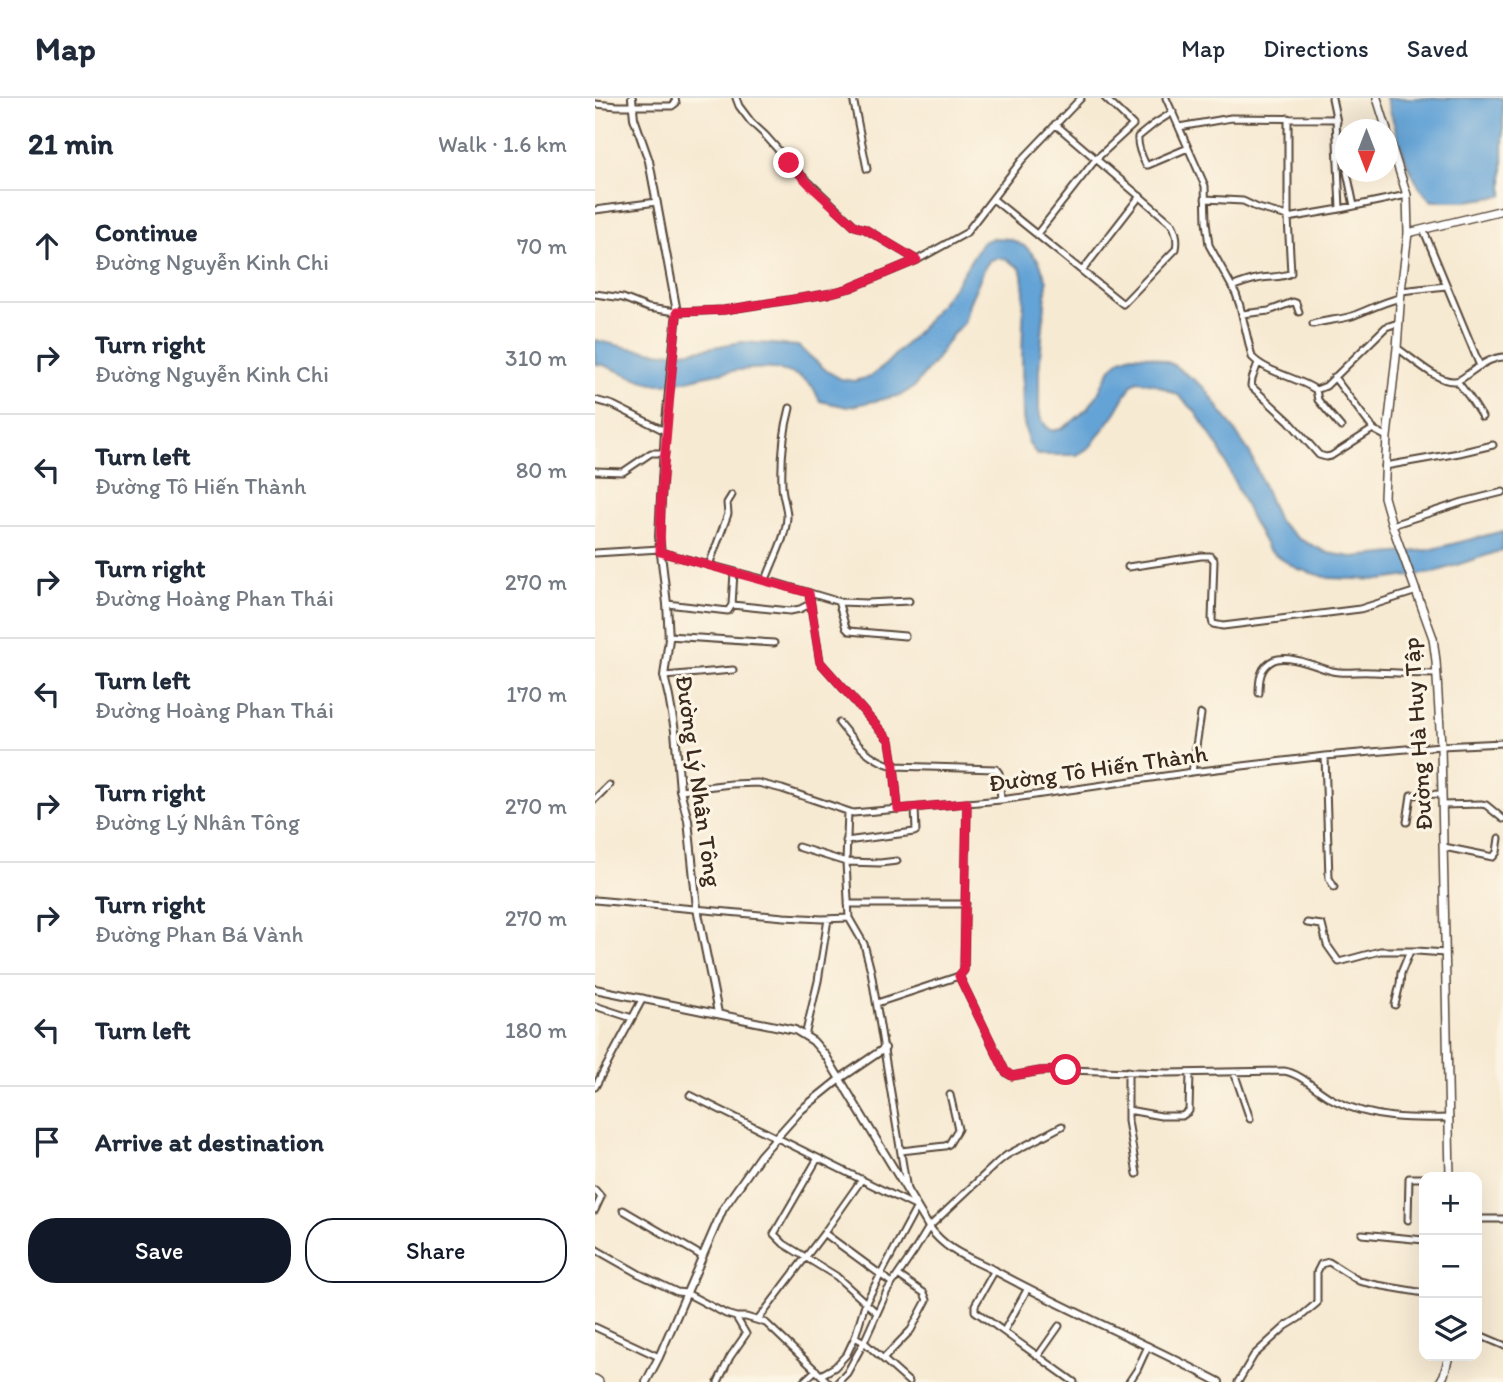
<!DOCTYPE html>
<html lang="en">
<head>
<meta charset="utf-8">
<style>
	body { margin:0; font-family:Itim,sans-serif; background:#f6f6f7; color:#1f2937 }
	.controls { position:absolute; right:21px; bottom:21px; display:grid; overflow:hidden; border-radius:14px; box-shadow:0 7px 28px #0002 }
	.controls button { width:63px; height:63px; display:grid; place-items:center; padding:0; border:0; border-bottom:2px solid #e0e1e3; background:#fff; color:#1f2937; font:35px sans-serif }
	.compass { position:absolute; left:740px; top:21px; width:63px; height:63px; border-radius:50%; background:#fff; box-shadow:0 7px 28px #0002; rotate:180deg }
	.stop { position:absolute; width:21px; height:21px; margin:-16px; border:5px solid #e11d48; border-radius:50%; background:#fff }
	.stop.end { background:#e11d48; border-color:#fff; box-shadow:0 2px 7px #0008 }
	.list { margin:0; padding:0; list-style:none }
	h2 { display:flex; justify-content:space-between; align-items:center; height:91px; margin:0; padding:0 28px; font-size:30px }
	h2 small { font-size:23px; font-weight:400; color:#747a83 }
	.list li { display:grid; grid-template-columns:46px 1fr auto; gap:21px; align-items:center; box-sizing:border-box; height:112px; padding:0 28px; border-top:2px solid #e0e1e3 }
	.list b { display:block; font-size:26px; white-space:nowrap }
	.list p { margin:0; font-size:23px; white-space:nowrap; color:#747a83 }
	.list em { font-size:23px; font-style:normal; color:#747a83 }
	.actions { display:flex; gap:14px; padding:21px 28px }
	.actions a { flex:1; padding:16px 0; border:2px solid #111827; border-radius:28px; text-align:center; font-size:24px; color:#111827 }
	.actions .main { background:#111827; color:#fff }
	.icon { flex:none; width:38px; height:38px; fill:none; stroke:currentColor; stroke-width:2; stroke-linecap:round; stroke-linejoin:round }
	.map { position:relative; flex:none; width:908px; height:1284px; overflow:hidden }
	header { display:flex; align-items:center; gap:42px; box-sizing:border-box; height:98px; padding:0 35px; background:#fff; border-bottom:2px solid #e0e1e3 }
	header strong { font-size:33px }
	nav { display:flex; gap:38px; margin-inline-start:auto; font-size:24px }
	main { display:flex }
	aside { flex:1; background:#fff }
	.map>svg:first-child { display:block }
</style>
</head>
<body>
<header>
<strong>Map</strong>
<nav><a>Map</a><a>Directions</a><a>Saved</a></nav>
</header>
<main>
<aside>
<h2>21 min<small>Walk · 1.6 km</small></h2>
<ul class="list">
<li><svg class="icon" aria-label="ahead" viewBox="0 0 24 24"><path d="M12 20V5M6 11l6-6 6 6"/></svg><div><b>Continue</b><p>Đường Nguyễn Kinh Chi</p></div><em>70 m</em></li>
<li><svg class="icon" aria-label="right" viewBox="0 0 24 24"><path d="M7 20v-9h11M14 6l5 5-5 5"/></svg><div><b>Turn right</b><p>Đường Nguyễn Kinh Chi</p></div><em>310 m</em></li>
<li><svg class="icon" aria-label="left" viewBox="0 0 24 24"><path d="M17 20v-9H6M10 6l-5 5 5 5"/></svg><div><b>Turn left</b><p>Đường Tô Hiến Thành</p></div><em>80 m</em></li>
<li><svg class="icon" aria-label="right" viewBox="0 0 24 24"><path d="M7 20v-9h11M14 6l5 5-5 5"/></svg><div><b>Turn right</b><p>Đường Hoàng Phan Thái</p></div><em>270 m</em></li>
<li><svg class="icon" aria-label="left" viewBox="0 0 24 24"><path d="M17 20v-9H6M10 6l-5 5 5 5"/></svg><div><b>Turn left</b><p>Đường Hoàng Phan Thái</p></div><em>170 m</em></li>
<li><svg class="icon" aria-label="right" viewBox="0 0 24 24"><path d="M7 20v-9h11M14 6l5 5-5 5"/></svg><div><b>Turn right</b><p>Đường Lý Nhân Tông</p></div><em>270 m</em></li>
<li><svg class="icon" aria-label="right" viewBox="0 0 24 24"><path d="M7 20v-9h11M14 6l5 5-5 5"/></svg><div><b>Turn right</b><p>Đường Phan Bá Vành</p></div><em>270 m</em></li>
<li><svg class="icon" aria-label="left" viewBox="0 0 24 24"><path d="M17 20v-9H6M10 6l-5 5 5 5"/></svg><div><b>Turn left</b></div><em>180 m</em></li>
<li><svg class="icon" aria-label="arrive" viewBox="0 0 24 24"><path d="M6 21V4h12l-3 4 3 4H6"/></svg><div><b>Arrive at destination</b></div></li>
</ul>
<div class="actions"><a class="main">Save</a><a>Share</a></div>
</aside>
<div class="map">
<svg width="908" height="1284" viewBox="0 0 908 1284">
	<rect width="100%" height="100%" fill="#fcf5e5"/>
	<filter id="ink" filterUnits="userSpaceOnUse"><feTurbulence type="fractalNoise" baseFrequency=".0143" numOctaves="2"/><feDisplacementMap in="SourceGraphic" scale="14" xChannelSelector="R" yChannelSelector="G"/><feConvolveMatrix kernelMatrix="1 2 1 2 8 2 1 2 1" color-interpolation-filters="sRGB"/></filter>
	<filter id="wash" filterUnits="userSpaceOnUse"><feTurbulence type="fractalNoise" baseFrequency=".00686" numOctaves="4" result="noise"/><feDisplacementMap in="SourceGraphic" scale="28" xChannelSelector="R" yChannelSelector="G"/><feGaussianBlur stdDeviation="1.57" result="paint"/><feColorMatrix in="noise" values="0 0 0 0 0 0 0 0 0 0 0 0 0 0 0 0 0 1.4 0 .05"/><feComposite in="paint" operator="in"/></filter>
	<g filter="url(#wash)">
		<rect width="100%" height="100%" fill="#f7ead3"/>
		<path fill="#64a3d6" stroke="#50667a" stroke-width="2" d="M791,0H908V98L872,103H837C811,81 802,32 791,0Z
			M398,140L415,141L431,149L444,163L452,183L444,273V310L445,319L451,328L457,333L466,331L478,323L494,309L503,296L509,283L517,269L526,261L537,257L556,258L577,266L610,290L655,355L683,423L704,441L733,455L757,459L834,452L908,433V452L837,475L785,482L734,480L703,471L688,462L673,451L656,420L624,350L599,312L583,297L560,286L543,283L537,286L521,314L495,349L482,357H442L433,344L428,320L427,258L429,194L427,177L425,170L411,161L404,160L395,162L390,169L375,203L369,225L358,236L340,263L319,289L306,297L253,309L225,303C222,298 220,292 217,288C192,262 144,271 113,277C97,280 82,287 65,286C48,285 25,273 8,267L0,266V242L34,250L68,255L96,253L147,244L203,248L232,273L246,281L259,283L275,279L291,266L328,228L363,183L387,144Z"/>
	</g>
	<g filter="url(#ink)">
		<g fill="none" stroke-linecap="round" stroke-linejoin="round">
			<defs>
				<path id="minor" d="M141,0L144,8L156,24L170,37L200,71L260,128L270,131L322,162
					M258,0L272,71
					M571,0L610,88L611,124L614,147L641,196L645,208L657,259C672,275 702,279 721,292L731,288L791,229L803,225
					M737,0L742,24
					M0,6L22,8H77L81,5L80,0
					M578,14L559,26L543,39C542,48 547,59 551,67H553L593,50
					M584,29L636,20L741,21L745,111
					M744,37L750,68
					M752,74L759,108
					M398,101L528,206L581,151C583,142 582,135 577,126L460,26
					M610,101L648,103L663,110L693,118
					M0,112L62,104
					M693,120L745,111L812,97
					M829,133L885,268
					M442,136L501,61L538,27L510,0
					M487,173L545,98
					M637,189C646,185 656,182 666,180C677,178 687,180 696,175L693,120V20
					M806,193L851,188
					M0,196L28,200L53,210L82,214L129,212L232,196L255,190L322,162L371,135L427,62L486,0
					M647,216L674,213L698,204L701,205L704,214
					M718,226C731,222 744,222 757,218C773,212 788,204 805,200
					M802,250C816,259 842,284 859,283C865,283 869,279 873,276C884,268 895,260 908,259
					M663,265L657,281L656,288L694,323L724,357L731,359L736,358L778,331
					M739,279L779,332L792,339
					M862,283L875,300L887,319
					M721,292L723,302L746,329
					M0,302L18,307L70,333
					M790,368L864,355L898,347
					M0,373L28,374L56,355H70
					M797,427L868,404L908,394
					M65,454L171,482L245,504L272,505L314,503
					M0,455L65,451
					M114,467L133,416L132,405L137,397
					M533,469L606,458H615L619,462L617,522L618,526L628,528L765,511L822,493
					M171,482C178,462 191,440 192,419C192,408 187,398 187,387C186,360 188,336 195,310
					M214,495L225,564L295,643L299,668L303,711
					M243,503L251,530L254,533L310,538
					M72,506L133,513L137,507L139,474
					M137,507L195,513L205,511L215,506
					M73,538L179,545
					M69,578L138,572
					M664,595C664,582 665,568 679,562C694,556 722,569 737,573C750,576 763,573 776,574C798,575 819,576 842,576
					M244,625C259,644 275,662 299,668L401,671L404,675L406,702
					M730,658L734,780L739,789
					M597,674L606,616
					M85,692L136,686L163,685L187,691L258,715L406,702L597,674L730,658L846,648L908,645
					M0,701L14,687
					M847,707L886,706L891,707L908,721
					M253,714L251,764L254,820L269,846L276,873L312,1092
					M812,724L816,697L847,696
					M251,743L319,734L321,733L320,710
					M203,749L251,764L285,765L302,763
					M849,749L898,759L902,754L904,740
					M0,802L189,819L227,821L254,820
					M253,806H371
					M712,825L727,827L732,847L744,864L785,853H822L850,855
					M364,878L410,973L413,976L417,978L445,973L471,972L573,975L689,973C708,976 723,995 741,1003C777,1021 815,1021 854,1020
					M364,878L369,872L372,705
					M282,905L364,878
					M800,907L805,886L806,875L815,853
					M0,908L37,920
					M210,938L223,883L233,821
					M533,973V1012L566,1018H587L594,1013L595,975
					M639,974L655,1021
					M0,989L48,900
					M95,997L322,1109L270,1206L260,1239L252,1256L240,1269L226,1277
					M533,1012V1023L542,1076
					M306,1053L350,1048L354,1046L363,1031L355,997
					M223,1060L179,1136L189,1146L241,1178L282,1215
					M0,1092L6,1099L0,1112
					M28,1112L107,1158
					M882,1121H908
					M813,1122L814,1080H829
					M229,1135L297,1185
					M767,1136L829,1142
					M0,1151L44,1176L82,1194L91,1195L131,1216L141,1219H151L171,1225L233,1284
					M400,1172L380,1207V1213L479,1284
					M163,1222L229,1135L267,1081
					M0,1229L64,1259
					M409,1233L433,1190
					M882,1236L908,1247
					M260,1239L269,1244L314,1284
					M443,1258L464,1228
					M288,1261L316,1232L332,1202L329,1195L303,1177
					M123,1284L135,1259L151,1236L141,1219
					M208,1284L221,1272
					M243,1284L252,1275L269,1244L292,1193L320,1152L334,1129L403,1064L412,1057L467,1028
					M534,1284L542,1272L553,1248
					M643,1284L659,1257L691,1228L704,1220L722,1205V1174L726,1166L734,1164L764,1183L782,1187L829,1195"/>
				<path id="tertiary" d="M37,0L39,20L54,63L82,214L70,333L66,401L64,439L72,506L74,541L69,578L74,599L80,633L85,692L93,722L102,810L123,915
					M0,891L200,932L218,943L231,958L334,1129C354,1156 377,1160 404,1175C476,1214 552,1246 624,1284
					M51,1284L64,1259L128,1111L165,1058L206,1012L246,980L290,950"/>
				<path id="secondary" d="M782,0L792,32
					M792,34L812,97L813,135L806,193L802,250L792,339L789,399L797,427L838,540L841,563L846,648L855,1079
					M813,135L908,112
					M845,1284L849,1277L854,1258"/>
				<path id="trunk" d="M0,1282L3,1284"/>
			</defs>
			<use href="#minor" stroke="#574739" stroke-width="9"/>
			<use href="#tertiary" stroke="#574739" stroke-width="10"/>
			<use href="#secondary" stroke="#574739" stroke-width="10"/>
			<use href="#trunk" stroke="#574739" stroke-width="12"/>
			<use href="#minor" stroke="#fff" stroke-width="5"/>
			<use href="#tertiary" stroke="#fff" stroke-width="6"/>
			<use href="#secondary" stroke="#fff" stroke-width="7"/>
			<use href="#trunk" stroke="#fff" stroke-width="9"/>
		</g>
	</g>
	<g fill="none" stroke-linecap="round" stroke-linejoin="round" filter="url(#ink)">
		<path stroke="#e11d48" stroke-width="9" d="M194,65L217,89L260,128L270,131L322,162L255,190L232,196L129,212L82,214L66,401L65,454L214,495L225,564L295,643L299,668L303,711L372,705L369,872L364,878L410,973L417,978L445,973L471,972"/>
	</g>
	<g text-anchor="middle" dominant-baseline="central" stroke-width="6" stroke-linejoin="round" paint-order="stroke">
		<g font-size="24" fill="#3b2a1e" stroke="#fcf5e5">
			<text transform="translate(822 636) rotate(-94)">Đường Hà Huy Tập</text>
			<text transform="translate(503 670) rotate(-8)">Đường Tô Hiến Thành</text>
			<text transform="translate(104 683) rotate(82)">Đường Lý Nhân Tông</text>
		</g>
	</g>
</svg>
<div class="controls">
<button>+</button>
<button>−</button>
<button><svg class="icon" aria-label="layers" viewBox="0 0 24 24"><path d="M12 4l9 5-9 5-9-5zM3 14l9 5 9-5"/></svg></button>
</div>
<svg class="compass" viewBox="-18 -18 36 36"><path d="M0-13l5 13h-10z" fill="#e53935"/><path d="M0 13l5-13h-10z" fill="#747a83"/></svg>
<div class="stop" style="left:471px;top:972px"></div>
<div class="stop end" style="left:194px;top:65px"></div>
</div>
</main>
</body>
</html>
